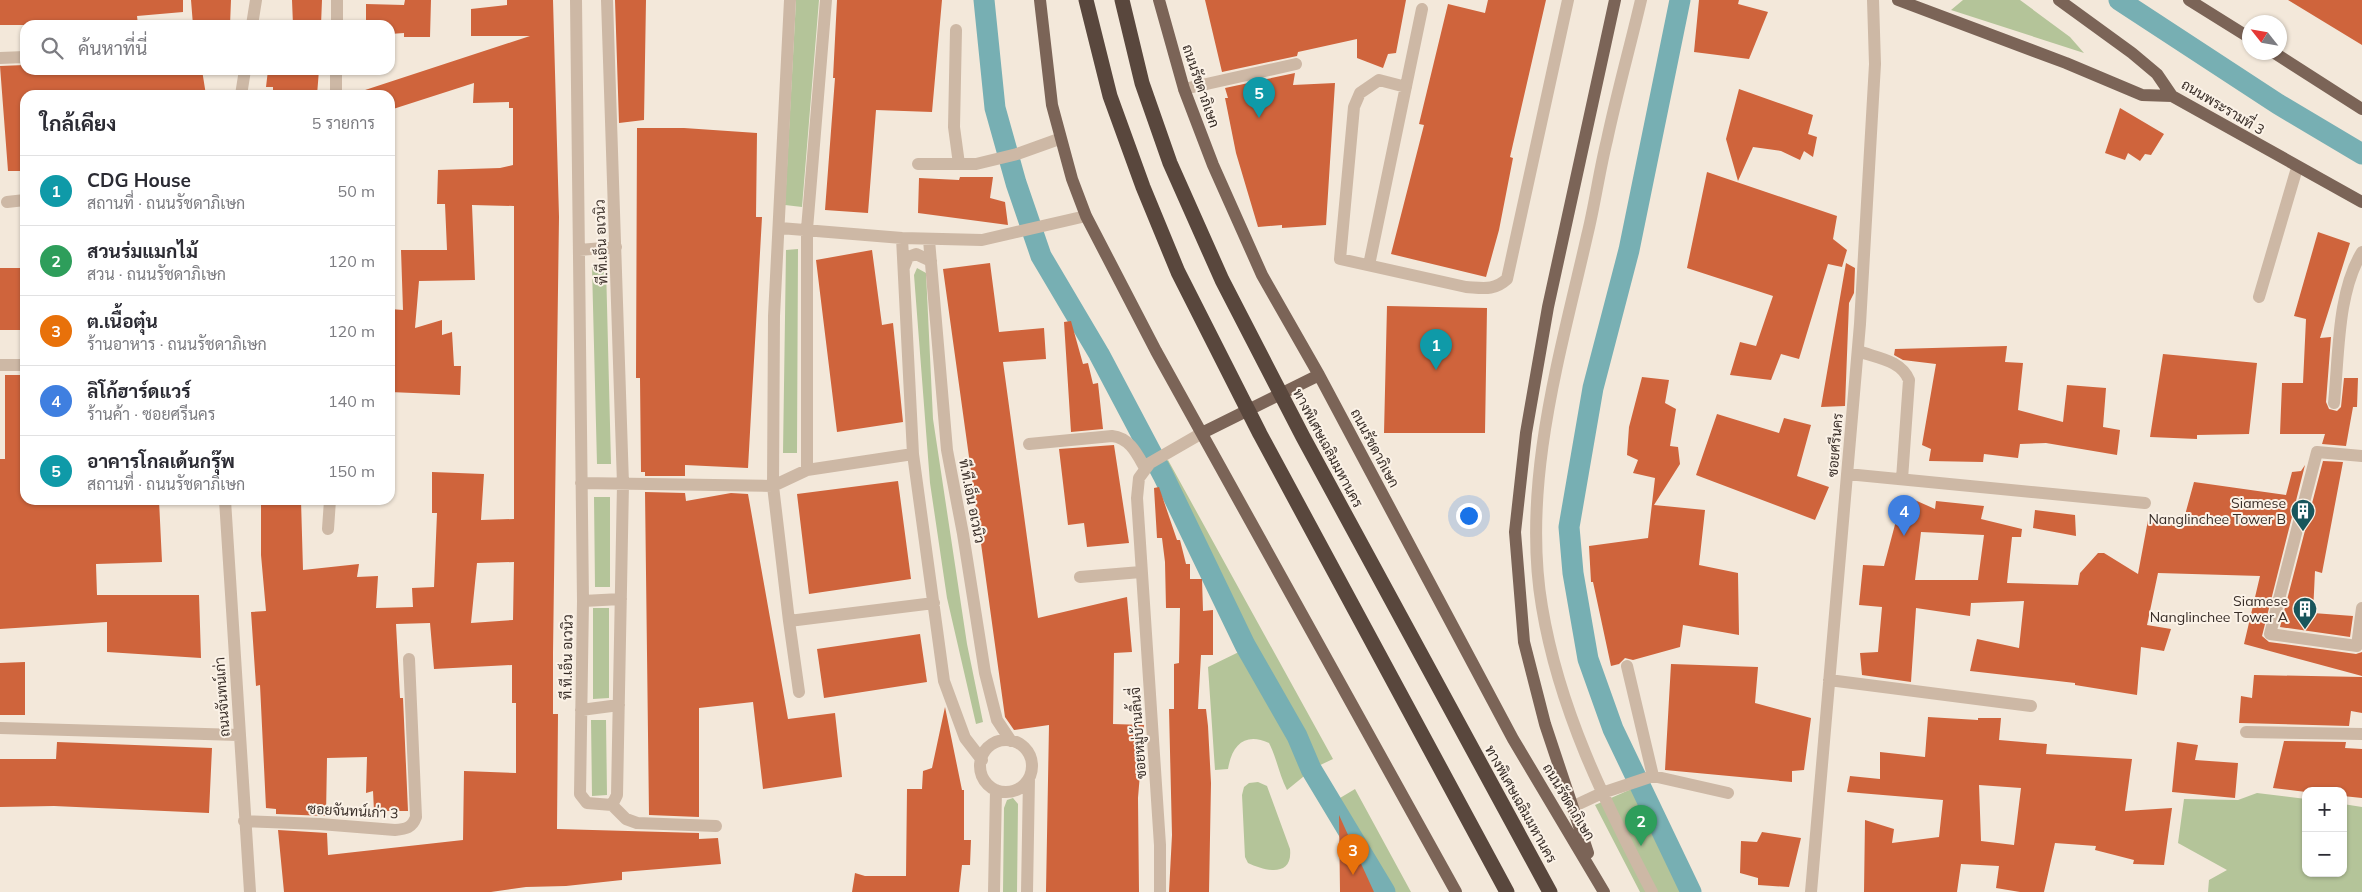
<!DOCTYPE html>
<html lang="th">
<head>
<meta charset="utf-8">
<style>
	body { margin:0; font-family:Mulish,Sarabun,sans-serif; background:#f7f7f7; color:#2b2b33 }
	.controls { position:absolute; right:15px; bottom:15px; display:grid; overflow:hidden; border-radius:10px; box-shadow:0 1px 4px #0004 }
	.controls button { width:45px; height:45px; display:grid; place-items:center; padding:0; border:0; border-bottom:1px solid #e1e1e2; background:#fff; color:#2b2b33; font:25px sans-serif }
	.compass { position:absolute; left:2242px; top:15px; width:45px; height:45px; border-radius:50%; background:#fff; box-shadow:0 1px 4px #0004; rotate:301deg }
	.you { position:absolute; left:1468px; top:515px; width:18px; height:18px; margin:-12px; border:4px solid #fff; border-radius:50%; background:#1a73e8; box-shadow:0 0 0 8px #1a73e833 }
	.badge { display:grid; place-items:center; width:32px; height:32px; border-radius:50%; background:#d93025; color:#fff; font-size:16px; font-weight:700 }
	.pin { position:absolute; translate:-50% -41px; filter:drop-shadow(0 1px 2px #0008) }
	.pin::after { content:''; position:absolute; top:26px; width:18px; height:15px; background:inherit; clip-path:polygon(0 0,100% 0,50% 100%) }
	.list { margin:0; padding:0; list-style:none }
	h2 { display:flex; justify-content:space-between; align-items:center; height:65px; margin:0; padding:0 20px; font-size:21px }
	h2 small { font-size:16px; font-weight:400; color:#7c7c81 }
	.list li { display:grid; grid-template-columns:32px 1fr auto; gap:15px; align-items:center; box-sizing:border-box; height:70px; padding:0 20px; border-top:1px solid #e1e1e2 }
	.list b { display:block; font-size:19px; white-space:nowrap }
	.list p { margin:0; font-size:16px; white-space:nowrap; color:#7c7c81 }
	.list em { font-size:16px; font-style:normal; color:#7c7c81 }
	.icon { flex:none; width:28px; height:28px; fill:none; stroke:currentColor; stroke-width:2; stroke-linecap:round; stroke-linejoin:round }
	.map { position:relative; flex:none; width:2362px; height:892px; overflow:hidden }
	.search { position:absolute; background:#fff; box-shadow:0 1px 4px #0004; left:20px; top:20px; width:375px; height:55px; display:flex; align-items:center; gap:12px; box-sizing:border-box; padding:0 18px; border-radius:15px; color:#7c7c81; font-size:19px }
	.panel { position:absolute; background:#fff; box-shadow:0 1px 4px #0004; left:20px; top:90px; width:375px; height:415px; border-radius:15px }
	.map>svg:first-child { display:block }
</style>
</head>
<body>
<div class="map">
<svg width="2362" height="892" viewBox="0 0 2362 892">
	<rect width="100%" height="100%" fill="#f3e8da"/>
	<path fill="#b4c499" d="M796,0H819L802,207L785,205Z
		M1963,0H2020L2070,37L2084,53L1951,10Z
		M798,249L797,453H783L786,250Z
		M606,266L611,464H597L592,267Z
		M917,268L926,273L933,419L967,644L983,722L976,724L947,598L930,483L914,275Z
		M1168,460L1333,759L1314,768L1287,790C1279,774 1277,759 1269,743C1245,732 1232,745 1228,769L1215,770L1208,667L1243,650L1154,470Z
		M594,497H610V587H595Z
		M593,608H609V698L593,699Z
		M591,720H606L607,795L592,796Z
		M1258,782L1267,786L1290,849C1293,878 1265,871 1248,863L1245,857L1242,795L1244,787L1249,783Z
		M1636,787L1688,892H1640L1595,805Z
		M1355,789L1411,892H1383L1335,801Z
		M2257,793L2306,799V873H2343V804L2362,807V892H2208L2209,880L2227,870L2178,843L2184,799L2238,800Z
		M1013,798L1018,804L1017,892H1003L1004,808L1007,800Z"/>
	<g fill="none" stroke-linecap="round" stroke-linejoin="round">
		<path stroke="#77afb3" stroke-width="21" d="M984,0L995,108L1016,183L1041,256L1099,354L1163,475L1245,645L1297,736L1311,769L1385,892
			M1680,0L1629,250L1593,388L1569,527L1573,573L1588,659L1613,729L1691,892
			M2119,0L2278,104L2362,154"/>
	</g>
	<path fill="#cf643c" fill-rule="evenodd" d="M0,0H183V12L137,16L138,25H0Z
		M191,0H231L230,25H193Z
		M292,0H322L321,25H293Z
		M405,0H431L430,37H404V33L390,34V25H366V4L404,5Z
		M507,0H553L559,217L553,653V714H558L557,829L699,833V839L718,838L721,864L622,872V880L566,886L526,887L491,892H284L278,830L327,833L328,855L463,840L464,771L516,773V703H512V665L434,669L430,623L396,624L400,698H403L408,811H374L373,791L366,793L367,757L327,758L326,816L276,814V809L266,808L260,685L256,686L251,612L266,611L261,555V500H301L303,570L359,564L357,577L378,576L376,608L413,607L412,588L434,587L437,513H432V472L484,474L481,520L514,519V206L472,205L475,280L419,281L415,328L442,320V335L452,332L454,366H461L460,395L390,392V309L403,310L401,250H447L445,204H437L438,170L500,168L513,165V108H509V102L473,103L474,83L390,110V95H360L359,92L530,36H471V9L507,5ZM514,562L513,620L471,623L477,563Z
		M615,0H646L644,120L619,123Z
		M837,0H942L932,112L876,110L868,213L825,210L835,78H833Z
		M1205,0H1406L1396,53L1388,54L1383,68L1357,58V39L1298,52L1297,56L1222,72Z
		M1488,0H1546L1510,157L1513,158L1499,230L1486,277L1391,254L1424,125L1419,124L1448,4L1485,13Z
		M1699,0H1739L1738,4L1768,12L1749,59L1694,52Z
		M2288,0H2362V45Z
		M25,65V70H202L206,95H25V171H8L0,66Z
		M268,70H319L317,95H273V87H266Z
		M1295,73L1293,85L1335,83L1326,225L1282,228V225L1258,227L1236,153L1225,98H1228L1225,88Z
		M1739,89L1813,115L1808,134L1817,137L1813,157L1804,151L1800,160L1781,151L1753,147L1738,181L1726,139Z
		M2120,108L2164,134L2151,155L2145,154L2140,161L2128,153L2125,160L2105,153Z
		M637,128H684L757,133L756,217H762L748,468L685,465V476H645V472H641L640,378H636Z
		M1707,172L1837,216L1833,239L1847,250L1842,267L1828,264L1799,359L1781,354L1771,380L1730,375L1740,342L1756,346L1773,296L1687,268Z
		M960,177H993L990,198L1005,202L1008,225L918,213L919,178L959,180Z
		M2318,232L2350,243L2320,338L2331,337L2326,402L2329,409L2337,411L2341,407L2344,378H2358L2357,407H2353L2346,446L2322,444L2325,434H2280L2282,383H2303L2306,319L2294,316Z
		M872,250L882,325L893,323L903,422L837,432L816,260Z
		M990,263L999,332L1044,328L1046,359L1003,362L1038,618L1127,597L1132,652L1114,653L1113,724L1144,725L1138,798L1139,892H1046L1049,725L1014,730L1005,717L943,269Z
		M1846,263L1855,268L1854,293L1849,303L1845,406L1821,407Z
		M0,268H25V330H0Z
		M1387,306L1487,308L1485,433H1384Z
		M1071,321L1083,364L1088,363L1093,384L1098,383L1103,429L1071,432L1064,322Z
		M2007,346L2005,362L2023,363L2018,410L2063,422L2067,385L2106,388L2103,427L2120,430L2117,455L2046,443L2020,444L2018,458L1984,454L1983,462L1929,461L1931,449L1922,445L1936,364L1903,360L1894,355L1895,349Z
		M2163,354L2257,363L2249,434L2197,435V439L2150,437Z
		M5,375H25V500H159L162,562L96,564L97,595H199L201,658L107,652V622L0,629V459H5Z
		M1642,377L1669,380L1665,403L1676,409L1670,446L1678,447L1680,464L1654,505L1705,510L1699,565L1738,573L1739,635L1683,625L1680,647L1633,660L1625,658L1619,664L1611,666L1593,582H1591L1589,546L1648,538L1655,478L1633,473L1638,460L1627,455L1629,427Z
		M1717,414L1779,433L1784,418L1811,425L1797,476L1829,487L1815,520L1696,475Z
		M1114,445L1129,543L1087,547L1084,523L1068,525L1059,449Z
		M2323,461L2343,462L2322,573L2315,571L2313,613L2353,616L2350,637L2280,627Z
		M2305,465L2262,636L2269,642L2356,654L2362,652V676L2244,644L2260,576L2158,573L2147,625L2171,629L2164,651L2141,647L2137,695L2075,685V683L1970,671L1977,639L2019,648L2024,601L1971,603L1970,616L1916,608L1911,682L1862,675L1860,653L1878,652L1882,607L1859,605L1863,565L1884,566L1897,517L1906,516L1908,497L1935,509L1936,501L1984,506L1981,519L2022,529L2021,537H2012L2007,583L2078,585L2080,573L2098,553H2104L2138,574L2148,520L2182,526L2194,482L2286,495L2292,472L2301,471ZM1921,532L1984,535L1978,580H1915Z
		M898,481L911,579L809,594L797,494Z
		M1159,487L1177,540H1180L1186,564H1190V579H1202L1203,611L1213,610V655H1201L1198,709H1206L1208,726L1211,783L1209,892H1169L1172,835L1169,709H1174V664L1179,663L1180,608H1166L1165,562L1162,538H1157L1154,488Z
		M645,492L685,493L686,501L731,493L748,494L788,719L835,713L842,777L763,789L753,702L699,708V817L649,815Z
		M2035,510L2075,515L2076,536L2033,528Z
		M920,634L927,682L824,698L817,649Z
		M25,662V715H0V663Z
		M1671,664L1758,667L1755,703L1811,718L1804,770L1792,771V782L1665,770Z
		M2254,675L2362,677V713L2351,711L2349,726L2239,723L2241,696L2252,698Z
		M945,707L962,790H964V840H971L970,865H962L959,892H852L855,873L865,876H906L907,789H922L923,771L932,768Z
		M1928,717L1978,720V718H2001L1999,740L2047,744L2046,754L2132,759L2125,811L2172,808L2164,865L2133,864L2134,860L2095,850L2096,846L2055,843L2044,892H2020L1996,888L1999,866L1961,864L1957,892H1864L1865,820L1894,829L1892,843L1939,837L1943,800L1847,792L1850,776L1880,779V752L1925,757ZM1979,785L2021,788L2014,845L1981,841Z
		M2284,741L2346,742L2345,748L2362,749V798L2343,796V791L2306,792L2273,788Z
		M57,742L212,748L209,813L54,806L0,807V759H56Z
		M2177,742L2198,745L2195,760L2238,763L2235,798L2172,792Z
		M1339,815L1358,857L1374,892H1340Z
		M1762,832L1801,838L1789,887L1758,885V878L1740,873L1741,841L1757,842Z"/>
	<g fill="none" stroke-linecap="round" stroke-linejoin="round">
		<path stroke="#cdb8a5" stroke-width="12" d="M576,0L583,601L580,794L587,803L612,805L617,795L623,484L607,0
			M790,0L774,316L773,486L789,621L934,603
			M1641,0C1630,47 1617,93 1607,140C1599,172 1595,204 1587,236C1560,355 1521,484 1542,607C1559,709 1604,801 1652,892
			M252,25L256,0
			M337,25V0
			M956,30L954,127L959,164
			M0,58L25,57
			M1406,87L1379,80L1360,93L1354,107L1340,259L1466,287C1483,288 1494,291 1507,279L1568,0
			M1184,89L1296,64
			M241,95L245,70
			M336,95V70
			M918,164H976L1017,154L1059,139
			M7,202L25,200
			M780,228L902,238L982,240L1086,216
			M902,238L913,454L944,681L965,738L982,760
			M929,240L947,450L963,534L985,673L997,720L1011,741
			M579,250L616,247
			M1369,265L1422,9
			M904,267L908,257L916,254L931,261
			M2259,297L2297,168
			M1858,351C1877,358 1901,360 1909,380L1902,479
			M0,365H25
			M2334,403C2339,355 2337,293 2362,252
			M1029,444L1112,436C1130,438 1137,454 1145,468
			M2362,456L2317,452L2270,634L2357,646L2362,608
			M807,470V229L826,0
			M1847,474L2145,503
			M581,483L773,486L807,470L913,454
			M225,500L250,892
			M328,529L330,500
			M1080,577L1141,572
			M583,601L621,599
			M789,621L799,692
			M1829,680L2031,706
			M581,710L619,705
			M0,728L239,735
			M2246,732L2362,734
			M980 766a26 26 0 1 1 52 0a26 26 0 1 1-52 0Z
			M1653,776L1728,793
			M612,805L626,819L637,823L716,826
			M1572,807L1602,793L1653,776L1627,666
			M244,821L320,824L395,830C406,829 412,828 416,817L409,659
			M994,892L996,790
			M1027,892L1029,778
			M1160,892V845L1137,498L1139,478L1150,463L1202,433
			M1811,892L1860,324L1875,64L1873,0"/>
		<path stroke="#7b6457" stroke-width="12" d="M1040,0L1052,105L1072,179L1086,216L1156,351L1456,892
			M1159,0L1184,89L1213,165L1262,275L1319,375L1513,739L1604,892
			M1898,0L2066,63L2142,95L2172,96
			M2059,0L2132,53L2157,74L2172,96L2362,202
			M2189,0L2250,38
			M2273,52L2362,109
			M1202,433L1319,375
			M1588,853L1545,724L1524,642L1515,532L1526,433L1548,307L1615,0"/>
		<path stroke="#59473d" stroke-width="15" d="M1086,0L1110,96L1143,187L1178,272L1260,434L1507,892
			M1122,0L1142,83L1170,163L1222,280L1303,437L1550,892"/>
	</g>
	<defs>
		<symbol id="building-pin" viewBox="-11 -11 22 30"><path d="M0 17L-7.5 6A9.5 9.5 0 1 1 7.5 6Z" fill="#19565c" stroke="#fbf2e7"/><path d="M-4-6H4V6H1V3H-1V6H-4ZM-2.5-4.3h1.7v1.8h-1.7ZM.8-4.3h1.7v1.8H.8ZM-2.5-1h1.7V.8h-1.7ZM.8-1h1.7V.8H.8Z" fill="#fff"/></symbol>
	</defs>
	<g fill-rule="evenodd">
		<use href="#building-pin" x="2289" y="497" width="28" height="38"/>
		<use href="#building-pin" x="2291" y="595" width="28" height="38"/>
	</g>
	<g text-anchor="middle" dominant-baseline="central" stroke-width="4" stroke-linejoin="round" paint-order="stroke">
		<g font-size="14" fill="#382d27" stroke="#fbf2e7">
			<text transform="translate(1201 86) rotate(71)">ถนนรัชดาภิเษก</text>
			<text transform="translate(2223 107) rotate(31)">ถนนพระรามที่ 3</text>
			<text transform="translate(601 242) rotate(-92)">ที.ที.เอ็น อเวนิว</text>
			<text transform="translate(1835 445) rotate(-85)">ซอยศรีนคร</text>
			<text transform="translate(1328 448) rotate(62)">ทางพิเศษเฉลิมมหานคร</text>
			<text transform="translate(1375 448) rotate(62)">ถนนรัชดาภิเษก</text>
			<text transform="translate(972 501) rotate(79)">ที.ที.เอ็น อเวนิว</text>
			<text transform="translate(567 657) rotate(-89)">ที.ที.เอ็น อเวนิว</text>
			<text transform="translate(222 697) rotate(-94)">ถนนจันทน์เก่า</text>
			<text transform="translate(1138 733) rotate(-94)">ซอยหมู่บ้านลิ้นจี่</text>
			<text transform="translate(1569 802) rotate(59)">ถนนรัชดาภิเษก</text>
			<text transform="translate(1521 804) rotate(61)">ทางพิเศษเฉลิมมหานคร</text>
			<text transform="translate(353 811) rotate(3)">ซอยจันทน์เก่า 3</text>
		</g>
		<g font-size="14" fill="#382d27" stroke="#fbf2e7" text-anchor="end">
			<text x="2286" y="503">Siamese<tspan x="2286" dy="16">Nanglinchee Tower B</tspan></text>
			<text x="2288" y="601">Siamese<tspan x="2288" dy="16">Nanglinchee Tower A</tspan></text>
		</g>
	</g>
</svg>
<div class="controls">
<button>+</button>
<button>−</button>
</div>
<svg class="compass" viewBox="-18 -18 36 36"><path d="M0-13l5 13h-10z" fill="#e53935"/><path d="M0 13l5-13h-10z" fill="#7c7c81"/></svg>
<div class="you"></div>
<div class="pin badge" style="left:1436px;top:370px;background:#0f9aa8">1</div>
<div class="pin badge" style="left:1641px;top:846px;background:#2e9e5b">2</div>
<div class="pin badge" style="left:1353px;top:875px;background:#e8710a">3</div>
<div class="pin badge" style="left:1904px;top:536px;background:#3f7fe0">4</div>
<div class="pin badge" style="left:1259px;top:118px;background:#0f9aa8">5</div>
<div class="search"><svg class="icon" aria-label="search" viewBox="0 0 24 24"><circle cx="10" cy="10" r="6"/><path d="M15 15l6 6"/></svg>ค้นหาที่นี่</div>
<section class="panel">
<h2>ใกล้เคียง<small>5 รายการ</small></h2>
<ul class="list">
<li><span class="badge" style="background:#0f9aa8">1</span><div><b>CDG House</b><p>สถานที่ · ถนนรัชดาภิเษก</p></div><em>50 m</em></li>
<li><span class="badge" style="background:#2e9e5b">2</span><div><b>สวนร่มแมกไม้</b><p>สวน · ถนนรัชดาภิเษก</p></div><em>120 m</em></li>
<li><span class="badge" style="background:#e8710a">3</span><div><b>ต.เนื้อตุ๋น</b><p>ร้านอาหาร · ถนนรัชดาภิเษก</p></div><em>120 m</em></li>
<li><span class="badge" style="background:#3f7fe0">4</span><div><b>ลิโก้ฮาร์ดแวร์</b><p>ร้านค้า · ซอยศรีนคร</p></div><em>140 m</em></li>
<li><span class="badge" style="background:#0f9aa8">5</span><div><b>อาคารโกลเด้นกรุ๊พ</b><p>สถานที่ · ถนนรัชดาภิเษก</p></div><em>150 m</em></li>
</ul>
</section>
</div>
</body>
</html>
